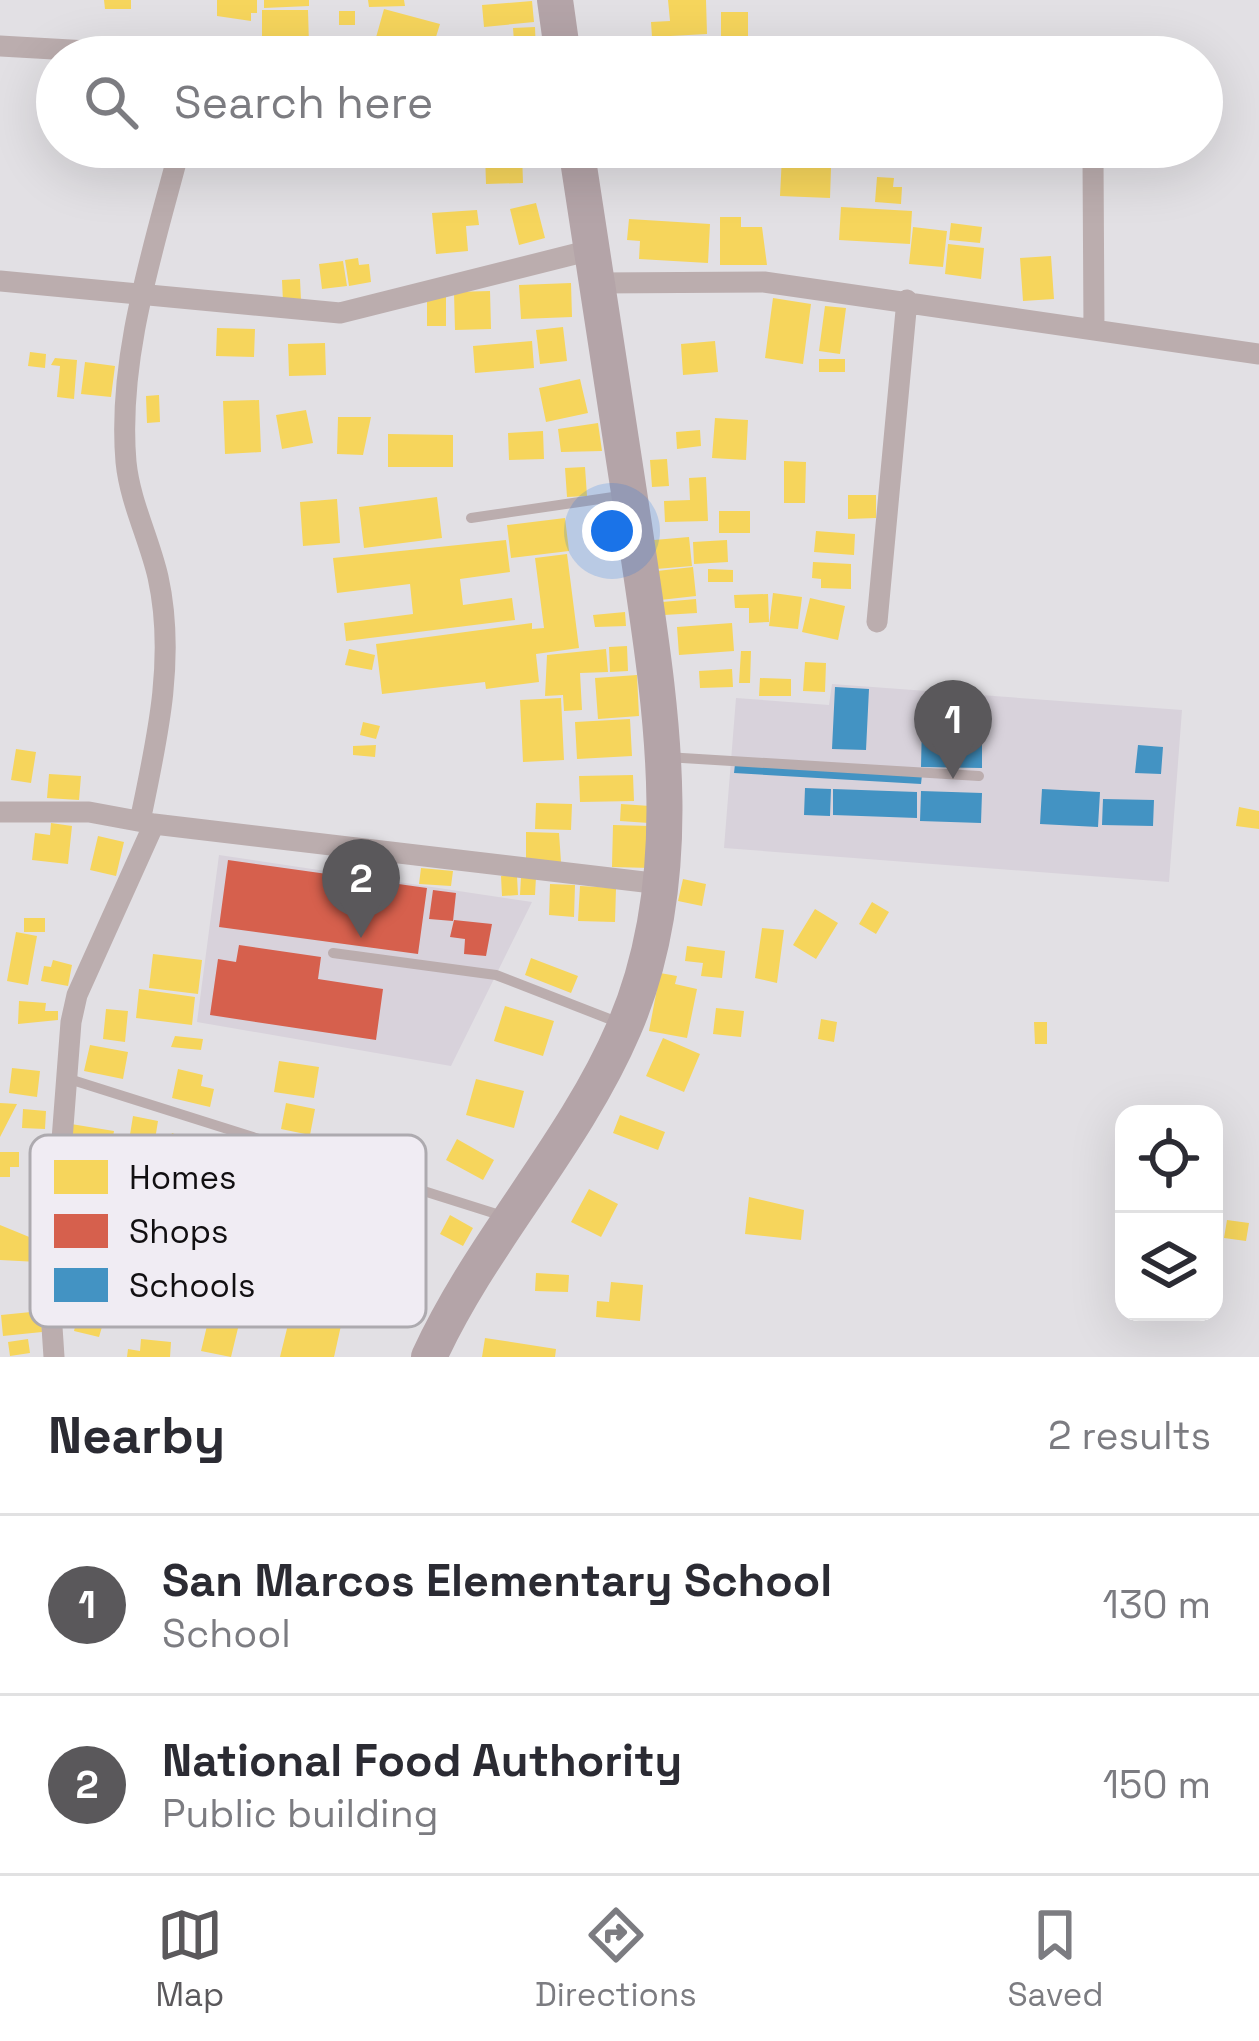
<!DOCTYPE html>
<html lang="en">
<head>
<meta charset="utf-8">
<style>
	body { margin:0; font-family:"Space Grotesk",sans-serif; background:#f7f7f7; color:#2b2b33 }
	.controls { position:absolute; right:36px; bottom:36px; display:grid; overflow:hidden; border-radius:24px; box-shadow:0 12px 48px #0002 }
	.controls button { width:108px; height:108px; display:grid; place-items:center; padding:0; border:0; border-bottom:3px solid #e1e1e2; background:#fff; color:#2b2b33; font:60px sans-serif }
	.you { position:absolute; left:612px; top:531px; width:42px; height:42px; margin:-30px; border:9px solid #fff; border-radius:50%; background:#1a73e8; box-shadow:0 0 0 18px #1a73e833 }
	.badge { display:grid; place-items:center; width:78px; height:78px; border-radius:50%; background:#5a585b; color:#fff; font-size:39px; font-weight:700 }
	.pin { position:absolute; translate:-50% -99px; filter:drop-shadow(0 3px 6px #0008) }
	.pin::after { content:''; position:absolute; top:63px; width:42px; height:36px; background:inherit; clip-path:polygon(0 0,100% 0,50% 100%) }
	.list { margin:0; padding:0; list-style:none }
	h2 { display:flex; justify-content:space-between; align-items:center; height:156px; margin:0; padding:0 48px; font-size:51px }
	h2 small { font-size:39px; font-weight:400; color:#7c7c81 }
	.list li { display:grid; grid-template-columns:78px 1fr auto; gap:36px; align-items:center; box-sizing:border-box; height:180px; padding:0 48px; border-top:3px solid #e1e1e2 }
	.list b { display:block; font-size:45px; white-space:nowrap }
	.list p { margin:0; font-size:39px; white-space:nowrap; color:#7c7c81 }
	.list em { font-size:39px; font-style:normal; color:#7c7c81 }
	.icon { flex:none; width:66px; height:66px; fill:none; stroke:currentColor; stroke-width:2; stroke-linecap:round; stroke-linejoin:round }
	.map { position:relative; flex:none; width:1259px; height:1357px; overflow:hidden }
	.search { position:absolute; background:#fff; box-shadow:0 12px 48px #0002; left:36px; right:36px; top:36px; height:132px; display:flex; align-items:center; gap:30px; box-sizing:border-box; padding:0 42px; border-radius:66px; color:#7c7c81; font-size:45px }
	.sheet { height:516px; background:#fff }
	nav { display:flex; justify-content:space-around; align-items:center; box-sizing:border-box; height:168px; border-top:3px solid #e1e1e2; background:#fff; font-size:33px; color:#7c7c81 }
	nav a { display:grid; justify-items:center; gap:6px }
	nav .on { color:#5a585b }
	.map>svg:first-child { display:block }
</style>
</head>
<body>
<div class="map">
<svg width="1259" height="1357" viewBox="0 0 1259 1357">
	<rect width="100%" height="100%" fill="#e2e0e4"/>
	<path fill="#d8d2db" d="M832,684L1182,710L1169,882L724,848L736,698L829,705Z
		M219,855L532,902L451,1066L197,1022Z"/>
	<path fill="#f6d55c" d="M104,0H131V9H105Z
		M217,0H257V13H251V21L217,16Z
		M264,0H309V6L264,8Z
		M368,0H404L405,6L369,7Z
		M668,0H706L707,34L652,37L651,22L670,21Z
		M532,1L534,22L484,27L482,5Z
		M384,9L440,24L430,56L375,41Z
		M262,10H308L309,45H262Z
		M339,11H355V25H339Z
		M721,12H748V37H721Z
		M535,27L536,54L515,55L513,28Z
		M680,40L681,57H639V41Z
		M770,43H794V55H770Z
		M295,147H340V154Z
		M522,152L523,183L486,184L485,153Z
		M782,156L800,157L803,166L831,168L830,198L780,196Z
		M877,177L894,178L893,187H902L901,204L875,202Z
		M536,203L545,238L519,245L510,209Z
		M841,207L912,211L910,244L839,240Z
		M477,210L479,225L466,226L468,251L436,254L432,213Z
		M720,217H741V227H762L767,265H720Z
		M629,219L710,224L708,263L639,259L640,241L627,240Z
		M951,223L982,227L980,243L949,240Z
		M913,227L947,231L943,267L909,264Z
		M948,244L984,248L981,279L945,274Z
		M1051,256L1054,299L1023,301L1020,258Z
		M358,258L359,265L369,264L371,282L349,286L345,260Z
		M343,261L347,286L322,289L319,264Z
		M300,279L301,301L283,302L282,280Z
		M571,283L572,317L521,319L519,285Z
		M490,291L491,329L455,330L454,292Z
		M427,297H446V326H427Z
		M773,298L811,304L803,364L765,358Z
		M825,306L846,308L840,354L819,351Z
		M563,327L567,361L540,364L536,330Z
		M217,328L255,329L254,357L216,356Z
		M532,341L534,368L475,373L473,346Z
		M715,341L718,372L683,375L681,344Z
		M325,343L326,375L289,376L288,344Z
		M30,352L46,354L45,368L28,366Z
		M55,358L77,360L74,399L57,397L60,366L51,365Z
		M819,359H845V372H819Z
		M85,362L115,366L111,397L81,394Z
		M580,379L588,413L546,422L539,388Z
		M159,395L160,422L147,423L146,396Z
		M259,400L261,452L225,454L223,401Z
		M306,410L313,443L282,449L276,415Z
		M338,417H371L363,455L337,454Z
		M715,418L748,420L746,460L712,458Z
		M598,423L602,451L561,452L558,429Z
		M700,430L701,446L677,449L676,432Z
		M543,431L544,459L509,460L508,433Z
		M388,434L453,435V467H388Z
		M667,459L669,486L652,487L650,460Z
		M784,461L806,462L805,503H784Z
		M585,467L587,496L567,497L565,468Z
		M706,477L708,521L665,522L664,501L690,500L689,478Z
		M848,495H876V518L848,519Z
		M437,497L442,538L364,548L359,507Z
		M337,499L340,543L303,546L300,502Z
		M719,511H750V533H719Z
		M565,518L569,551L511,558L507,525Z
		M816,531L855,534L854,555L814,552Z
		M689,537L692,566L656,569L654,540Z
		M506,540L510,572L460,579L463,605L512,598L515,620L346,641L344,623L413,614L410,584L337,593L333,558Z
		M727,540L728,562L694,564L693,542Z
		M567,554L579,648L536,654L539,682L486,689L485,682L382,694L376,644L532,623V629L544,628L535,558Z
		M813,562L851,564V589L821,588V579L812,578Z
		M693,567L696,596L660,600L657,571Z
		M708,569L733,570V582H708Z
		M773,593L802,597L798,629L769,626Z
		M768,594L769,622L749,623V608H735L734,595Z
		M810,598L845,606L838,640L802,632Z
		M696,599L697,613L664,615L662,602Z
		M625,612L626,626L595,627L593,615Z
		M732,623L734,651L679,655L677,627Z
		M627,646L628,671L610,672L609,647Z
		M349,649L375,655L372,670L345,665Z
		M606,649L608,672L580,673L582,710L564,711L563,695L545,696L547,655Z
		M741,651H751L750,683H739Z
		M805,662L826,663L825,692L803,691Z
		M732,669L733,687L700,688L699,671Z
		M637,675L639,716L598,719L595,678Z
		M760,678L791,679V696H759Z
		M561,698L564,760L523,762L520,700Z
		M630,719L632,756L577,759L575,722Z
		M363,722L380,726L376,739L360,735Z
		M376,745L375,757L353,755V746Z
		M16,749L36,752L31,783L11,780Z
		M49,774L81,776L79,800L47,798Z
		M633,775L634,801L580,802L579,776Z
		M536,803L572,804L571,830L535,829Z
		M621,804L650,806L649,823L620,821Z
		M1239,807L1259,811V829L1236,826Z
		M51,823L72,826L68,864L32,860L35,833L50,835Z
		M613,825L651,826V868L612,867Z
		M526,832L559,833L561,862L526,863Z
		M98,836L124,842L116,876L90,870Z
		M353,859L396,864L394,879L351,873Z
		M421,868L453,871L451,886L419,884Z
		M501,876H517L518,895L502,896Z
		M521,877H536L535,895H520Z
		M683,879L706,884L702,906L678,901Z
		M550,884L575,885L574,917L549,915Z
		M580,886L616,888L615,922L578,921Z
		M872,902L889,912L876,934L859,924Z
		M815,909L838,923L816,959L793,945Z
		M24,918H45V932H24Z
		M762,928L784,930L777,983L755,978Z
		M16,932L37,936L28,985L7,981Z
		M687,946L725,951L722,978L701,976L703,963L685,961Z
		M153,954L202,960L198,994L149,988Z
		M531,958L578,976L571,993L525,975Z
		M53,960L72,965L68,986L41,981L44,966L51,967Z
		M660,973L677,976L675,984L697,989L687,1038L649,1031Z
		M139,989L195,997L192,1025L136,1018Z
		M19,1001L46,1003L45,1011H58V1020L18,1024Z
		M505,1006L554,1021L543,1056L494,1041Z
		M716,1008L744,1011L741,1037L713,1034Z
		M106,1009L128,1011L125,1042L103,1039Z
		M821,1019L837,1022L834,1042L818,1039Z
		M1034,1022H1047V1044H1035Z
		M175,1036L203,1039L201,1050L171,1047Z
		M663,1038L700,1054L684,1092L646,1076Z
		M90,1045L128,1052L123,1079L84,1071Z
		M279,1061L319,1067L314,1098L274,1092Z
		M12,1068L40,1071L37,1097L9,1093Z
		M178,1069L203,1075L201,1086L214,1089L210,1107L172,1098Z
		M476,1079L524,1091L514,1128L466,1115Z
		M0,1103L17,1104L0,1137Z
		M286,1103L315,1109L310,1135L281,1129Z
		M23,1109L46,1111L45,1129L22,1128Z
		M620,1115L665,1132L658,1150L613,1133Z
		M133,1116L158,1121L153,1152L128,1147Z
		M71,1124L114,1131L110,1154L67,1148Z
		M172,1133L197,1143L191,1159L166,1149Z
		M457,1139L494,1160L483,1180L446,1160Z
		M0,1152H19V1167H10V1177H0Z
		M589,1189L618,1204L601,1237L571,1222Z
		M749,1197L804,1210L801,1240L745,1234Z
		M450,1215L473,1228L463,1246L440,1234Z
		M1227,1220L1249,1223L1246,1241L1224,1238Z
		M0,1225L39,1241L38,1262L0,1260Z
		M536,1273L569,1275L568,1292L535,1291Z
		M611,1282L643,1285L640,1321L596,1317L597,1301L609,1302Z
		M215,1292L245,1299L231,1357L201,1351Z
		M294,1300L344,1312L334,1357H280Z
		M41,1311L42,1332L3,1336L1,1315Z
		M78,1314L104,1320L99,1337L74,1331Z
		M485,1338L556,1349L555,1357H482Z
		M28,1339L30,1353L10,1356L8,1342Z
		M141,1339L171,1342L170,1357H127L128,1349L140,1351Z"/>
	<path fill="#d6604d" d="M228,860L427,888L418,954L219,927Z
		M433,890L456,893L453,921L429,919Z
		M454,920L492,924L486,956L464,954L465,939L450,937Z
		M239,945L321,957L318,979L383,989L376,1040L210,1015L218,959L236,962Z"/>
	<path fill="#4393c3" d="M835,687L869,689L866,750L832,749Z
		M922,723L982,724V768L921,767Z
		M1138,745L1163,747L1161,774L1135,773Z
		M735,764L922,775L921,784L734,773Z
		M805,788L831,789L830,816L804,815Z
		M833,789L917,792V818L833,815Z
		M1042,789L1100,792L1098,827L1040,824Z
		M921,791L982,793L981,823L920,821Z
		M1103,799L1154,800L1153,826L1102,825Z"/>
	<g fill="none" stroke-linecap="round" stroke-linejoin="round">
		<path stroke="#bbadae" stroke-width="10" d="M471,518L620,496
			M666,757L979,776
			M333,953L496,975L617,1022
			M66,1078L506,1217"/>
		<path stroke="#bbadae" stroke-width="21" d="M0,46L194,57
			M1085,147L1093,159L1094,330
			M0,281L340,313L591,250
			M597,283L764,282L1259,354
			M877,622L907,300
			M0,812H89L154,824L661,884
			M140,821C157,740 176,658 158,577C149,538 130,502 126,462C117,357 154,248 180,147
			M54,1357L50,1297L71,1022L77,995L154,824"/>
		<path stroke="#b4a4a8" stroke-width="36" d="M555,0L563,57
			M429,1357C482,1241 574,1145 624,1028C693,868 658,691 634,525C615,399 595,273 576,147"/>
	</g>
	<rect x="30" y="1135" width="396" height="192" rx="18" fill="#f0ecf3" stroke="#adaaaf" stroke-width="3"/>
	<rect x="54" y="1160" width="54" height="34" fill="#f6d55c"/>
	<rect x="54" y="1214" width="54" height="34" fill="#d6604d"/>
	<rect x="54" y="1268" width="54" height="34" fill="#4393c3"/>
	<g font-size="33" fill="#110f11">
		<text x="129" y="1189">Homes</text>
		<text x="129" y="1243">Shops</text>
		<text x="129" y="1297">Schools</text>
	</g>
</svg>
<div class="controls">
<button><svg class="icon" aria-label="locate" viewBox="0 0 24 24"><circle cx="12" cy="12" r="6"/><path d="M12 2v4M12 18v4M2 12h4M18 12h4"/></svg></button>
<button><svg class="icon" aria-label="layers" viewBox="0 0 24 24"><path d="M12 4l9 5-9 5-9-5zM3 14l9 5 9-5"/></svg></button>
</div>
<div class="you"></div>
<div class="pin badge" style="left:953px;top:779px">1</div>
<div class="pin badge" style="left:361px;top:938px">2</div>
<div class="search"><svg class="icon" aria-label="search" viewBox="0 0 24 24"><circle cx="10" cy="10" r="6"/><path d="M15 15l6 6"/></svg>Search here</div>
</div>
<section class="sheet">
<h2>Nearby<small>2 results</small></h2>
<ul class="list">
<li><span class="badge">1</span><div><b>San Marcos Elementary School</b><p>School</p></div><em>130 m</em></li>
<li><span class="badge">2</span><div><b>National Food Authority</b><p>Public building</p></div><em>150 m</em></li>
</ul>
</section>
<nav>
<a class="on"><svg class="icon" aria-label="map" viewBox="0 0 24 24"><path d="M3 6l6-2 6 2 6-2v14l-6 2-6-2-6 2zM9 4v14M15 6v14"/></svg>Map</a>
<a><svg class="icon" aria-label="directions" viewBox="0 0 24 24"><path d="M12 3l9 9-9 9-9-9zM9 14v-3h6M13 9l2 2-2 2"/></svg>Directions</a>
<a><svg class="icon" aria-label="saved" viewBox="0 0 24 24"><path d="M7 4h10v16l-5-4-5 4z"/></svg>Saved</a>
</nav>
</body>
</html>
